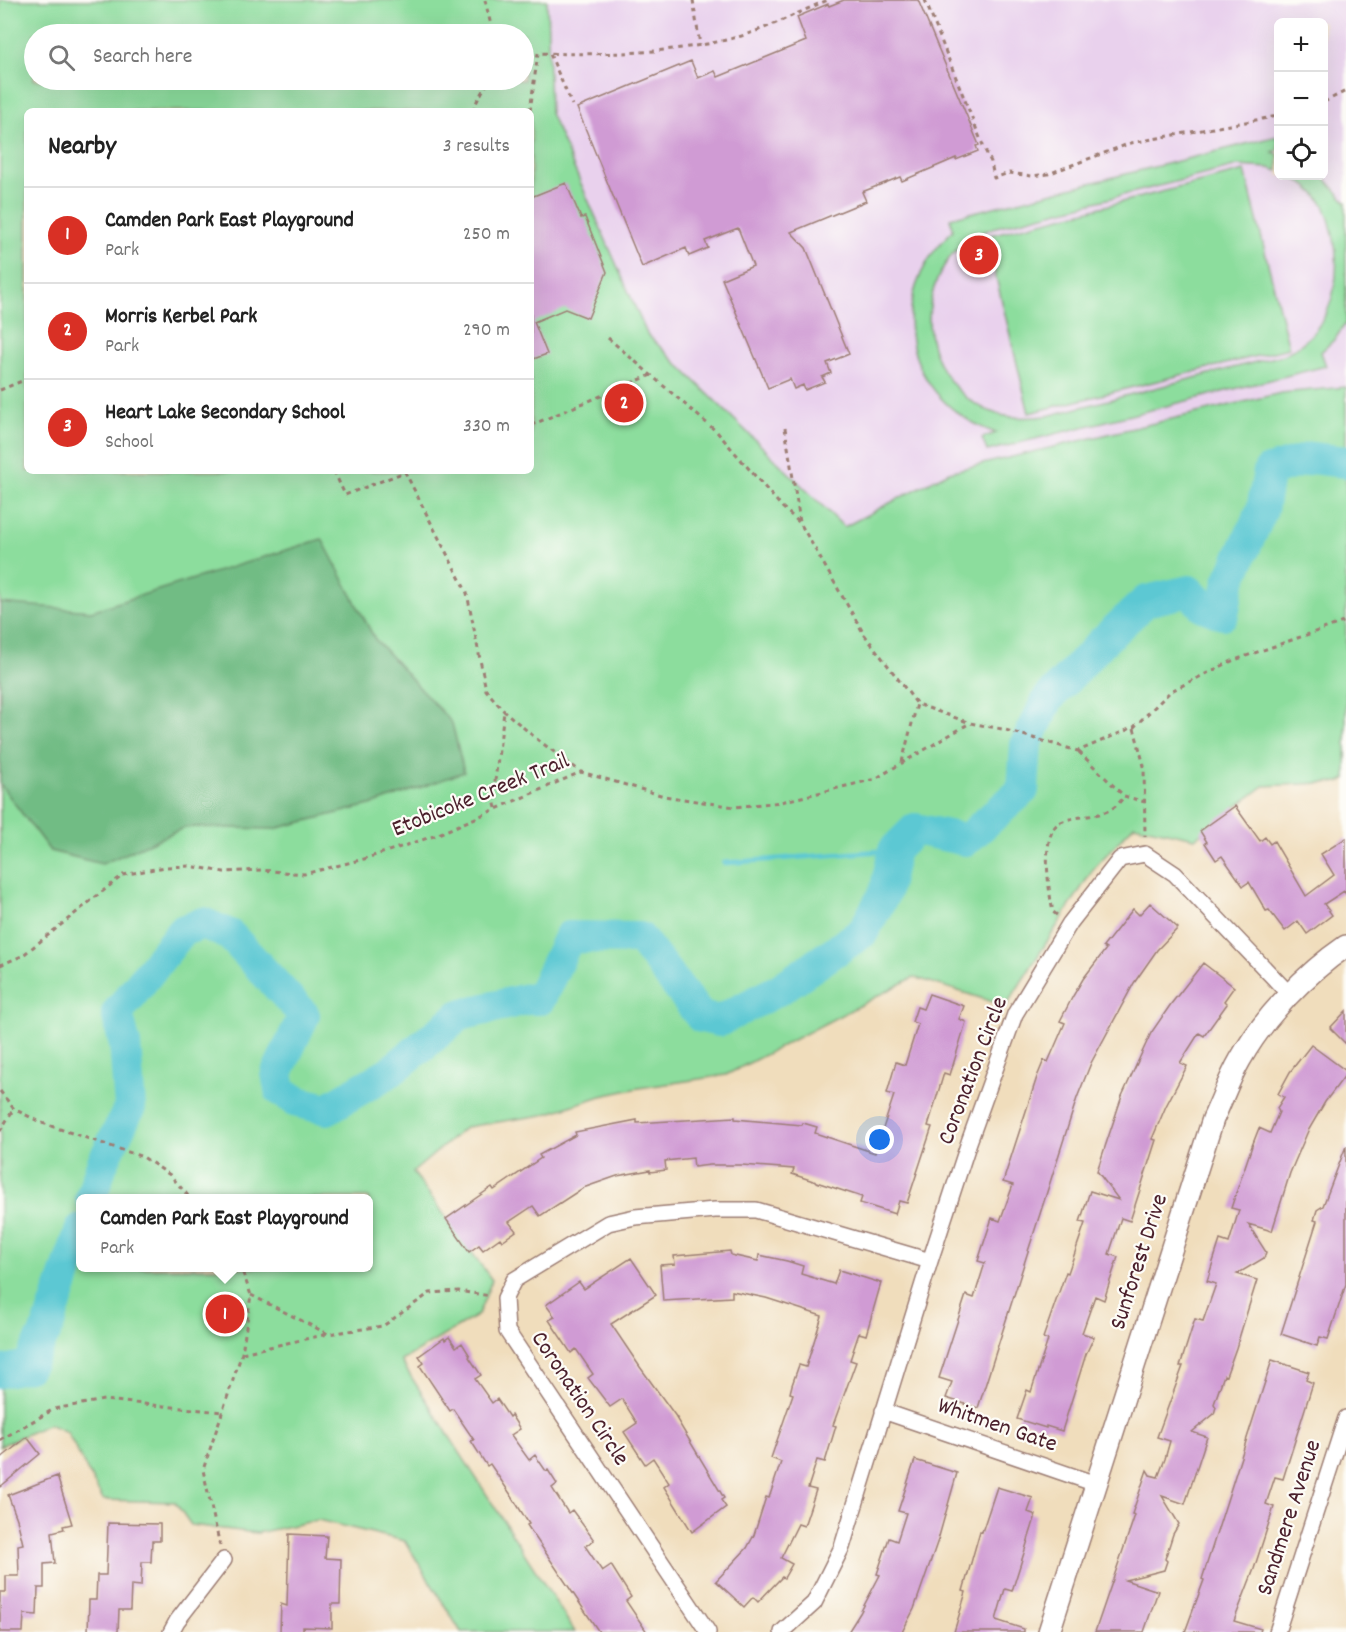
<!DOCTYPE html>
<html lang="en">
<head>
<meta charset="utf-8">
<style>
	body { margin:0; font-family:Dekko,sans-serif; background:#f2f2f2; color:#222 }
	.controls { position:absolute; right:18px; top:18px; display:grid; overflow:hidden; border-radius:9px; box-shadow:0 6px 24px #0002 }
	.controls button { width:54px; height:54px; display:grid; place-items:center; padding:0; border:0; border-bottom:2px solid #e0e0e0; background:#fff; color:#222; font:30px sans-serif }
	.you { position:absolute; left:880px; top:1140px; width:21px; height:21px; margin:-15px; border:4px solid #fff; border-radius:50%; background:#1a73e8; box-shadow:0 0 0 9px #1a73e833 }
	.badge { display:grid; place-items:center; width:39px; height:39px; border-radius:50%; background:#d93025; color:#fff; font-size:20px; font-weight:700 }
	.pin { position:absolute; translate:-50% -50%; border:3px solid #fff; box-shadow:0 2px 6px #0006 }
	.popup { position:absolute; left:76px; top:1194px; width:297px; height:78px; box-sizing:border-box; display:grid; place-content:center; border-radius:9px; background:#fff; filter:drop-shadow(0 2px 4px #0005); font-size:20px; white-space:nowrap; color:#767676 }
	.popup b { font-size:22px; color:#222 }
	.popup::after { content:''; position:absolute; left:50%; top:100%; margin-left:-12px; border:12px solid transparent; border-top-color:#fff }
	.list { margin:0; padding:0; list-style:none }
	h2 { display:flex; justify-content:space-between; align-items:center; height:78px; margin:0; padding:0 24px; font-size:26px }
	h2 small { font-size:20px; font-weight:400; color:#767676 }
	.list li { display:grid; grid-template-columns:39px 1fr auto; gap:18px; align-items:center; box-sizing:border-box; height:96px; padding:0 24px; border-top:2px solid #e0e0e0 }
	.list b { display:block; font-size:22px; white-space:nowrap }
	.list p { margin:0; font-size:20px; white-space:nowrap; color:#767676 }
	.list em { font-size:20px; font-style:normal; color:#767676 }
	.icon { flex:none; width:33px; height:33px; fill:none; stroke:currentColor; stroke-width:2; stroke-linecap:round; stroke-linejoin:round }
	.map { position:relative; flex:none; width:1346px; height:1632px; overflow:hidden }
	.search { position:absolute; background:#fff; box-shadow:0 6px 24px #0002; left:24px; top:24px; width:510px; height:66px; display:flex; align-items:center; gap:15px; box-sizing:border-box; padding:0 21px; border-radius:33px; color:#767676; font-size:22px }
	.panel { position:absolute; background:#fff; box-shadow:0 6px 24px #0002; left:24px; top:108px; width:510px; height:366px; border-radius:9px }
	.map>svg:first-child { display:block }
</style>
</head>
<body>
<div class="map">
<svg width="1346" height="1632" viewBox="0 0 1346 1632">
	<rect width="100%" height="100%" fill="#fdfcf7"/>
	<filter id="ink" filterUnits="userSpaceOnUse"><feTurbulence type="fractalNoise" baseFrequency=".0167" numOctaves="2"/><feDisplacementMap in="SourceGraphic" scale="12" xChannelSelector="R" yChannelSelector="G"/><feConvolveMatrix kernelMatrix="1 2 1 2 8 2 1 2 1" color-interpolation-filters="sRGB"/></filter>
	<filter id="wash" filterUnits="userSpaceOnUse"><feTurbulence type="fractalNoise" baseFrequency=".008" numOctaves="4" result="noise"/><feDisplacementMap in="SourceGraphic" scale="24" xChannelSelector="R" yChannelSelector="G"/><feGaussianBlur stdDeviation="1.35" result="paint"/><feColorMatrix in="noise" values="0 0 0 0 0 0 0 0 0 0 0 0 0 0 0 0 0 1.4 0 .05"/><feComposite in="paint" operator="in"/></filter>
	<g filter="url(#wash)">
		<rect width="100%" height="100%" fill="#f0ddbc"/>
		<path fill="#e9d1ed" fill-rule="evenodd" d="M547,0H1346V387L1281,393L949,472L844,528L647,334L550,113ZM1278,22H1324V176H1278Z"/>
		<path fill="#8cdd9d" stroke="#6b7e64" stroke-width="1.5" fill-rule="evenodd" d="M0,0H547L550,113L647,334L844,527L949,472L1281,393L1346,387V779L1340,782L1264,786L1195,838L1134,825L1094,868L1006,1006L914,977L726,1075L639,1088L601,1096L543,1115L466,1127L413,1172L492,1280L478,1315L401,1361L575,1632H461L405,1541L318,1520L257,1533L191,1525L175,1502L103,1500L67,1432L49,1424L0,1446ZM34,34H524V80H34ZM27,111H531V471H27ZM81,1198H369V1268H81Z
			M1278,136V150L1273,152L1278,154V171L1269,168L1238,166L992,228C977,235 961,243 951,256C908,311 931,392 997,414C1013,419 1030,418 1047,416L1283,355C1342,327 1346,260 1324,205C1315,192 1304,182 1289,176H1323L1346,202V323L1335,339L1321,352L1326,366L987,451L982,438L996,433C903,400 881,298 953,230L950,218Z
			M1245,171L1289,348L1029,413L986,236Z"/>
		<path fill="#71bc84" stroke="#5e6e58" stroke-width="1.5" d="M322,539L375,639L452,723L464,772L374,804L274,829L186,827L102,864L50,851L0,784V603L91,611Z"/>
		<g fill="none" stroke-linecap="round" stroke-linejoin="round">
			<path stroke="#5cc8d3" stroke-width="5" d="M724,863L894,850"/>
			<path stroke="#5cc8d3" stroke-width="32" d="M91,1198L102,1164L130,1107L125,1045L117,1013L182,931L203,923L230,935L304,1015L277,1073L280,1090L298,1102L327,1109L391,1071L460,1015L527,999H540L569,937L640,938L701,1017L719,1021L780,989L863,932L885,892L894,850L915,829L966,840L1023,790L1026,744L1048,699L1103,641L1146,601L1189,591L1203,606L1223,614L1229,582L1262,510L1269,471L1311,458L1346,462
				M0,1372L28,1366L48,1327L81,1229"/>
		</g>
		<g id="blocks">
			<path fill="#d09bd4" d="M844,0H918L979,145L976,146L978,151L956,160V158L902,181L900,177L862,192L866,201L791,232L806,248L849,354L827,363L831,373L822,377L825,382L805,390L803,385L794,389L790,379L768,388L722,279L753,266L738,228L705,241L708,248L689,256L686,248L642,267L577,108L691,61L698,78L715,71L718,77L806,41L797,17L828,4L829,6Z
				M566,183L581,218L585,217L607,272L588,318L565,309L534,322L547,354L531,360V197Z
				M1235,806L1260,841L1265,837L1270,844L1274,841L1306,896L1334,875L1321,854L1346,838V894L1344,891L1324,904L1332,915L1307,934L1298,921L1285,931L1269,910L1266,911L1249,882L1243,886L1222,856L1216,860L1205,843L1207,842L1200,831Z
				M1150,903L1178,928L1157,950L1134,983L1091,1063L1077,1098L978,1408L946,1398L952,1382L939,1378L966,1295L974,1298L985,1263L978,1261L992,1218L1000,1221L1013,1185L1003,1182L1037,1077L1044,1060L1048,1062L1065,1023L1060,1021L1073,996L1083,979L1106,949L1103,947L1133,909L1139,915Z
				M1203,963L1234,987L1224,1001L1227,1004L1204,1036L1199,1033L1180,1063L1187,1066L1166,1106L1152,1139L1156,1140L1130,1221L1121,1218L1109,1254L1118,1257L1109,1284L1104,1300L1095,1296L1082,1333L1094,1337L1086,1354L1062,1431L1046,1426V1428L1017,1419L1027,1390L1031,1392L1048,1340L1043,1338L1066,1272L1068,1273L1085,1223L1080,1222L1090,1191L1119,1200L1097,1171L1122,1096L1151,1033L1171,1004Z
				M929,994L964,1006L959,1019L966,1022L950,1075L944,1073L928,1126L932,1127L907,1203L899,1201L895,1214L860,1203L862,1197L792,1174L794,1169L742,1165H710L694,1167L693,1158L665,1161L666,1170L650,1172V1170L617,1176L583,1188L540,1216L533,1206L509,1222L516,1231L502,1241L500,1238L483,1250L479,1245L469,1252L446,1219L492,1187L494,1190L541,1158L539,1155L576,1135L575,1132L637,1120V1123L735,1117V1119L802,1125L803,1123L817,1127L815,1133L875,1153L894,1095L887,1093L896,1062L905,1065L918,1024L912,1022L917,1007L923,1009Z
				M1346,1011V1044L1330,1028Z
				M1311,1045L1346,1071V1074L1325,1102L1308,1131L1290,1173L1272,1231L1248,1224L1266,1252L1264,1258L1237,1274L1257,1280L1236,1348L1226,1376L1224,1375L1214,1404L1216,1407L1214,1414L1192,1432L1207,1437L1185,1504L1162,1496L1179,1524L1173,1534L1165,1559L1167,1561L1164,1570L1125,1580L1158,1591L1144,1632H1095L1135,1515L1132,1514L1147,1470L1150,1475L1158,1477L1165,1459L1170,1441L1157,1437L1183,1366H1180L1195,1319L1203,1321L1216,1284L1207,1281L1220,1240L1229,1243L1239,1210L1231,1208L1252,1146L1259,1128L1270,1133L1279,1112L1277,1108L1284,1097L1278,1094L1290,1072Z
				M1346,1146V1284L1328,1339L1320,1337L1317,1346L1281,1334L1317,1221L1314,1220L1317,1210L1323,1206Z
				M730,1251L731,1255L758,1261L759,1255L787,1261L803,1266L801,1274L834,1284L839,1270L881,1283L866,1335L859,1333L850,1360L856,1362L833,1425L836,1426L825,1462L817,1460L808,1488L816,1490L804,1526L798,1524L781,1558L792,1564L784,1578L782,1577L758,1602L753,1597L744,1607L716,1581L747,1548L754,1535L766,1497L769,1498L781,1462L771,1458L793,1394L790,1393L792,1385L799,1365L806,1367L822,1316L766,1298L732,1291V1297L663,1301L660,1265L675,1264L674,1256Z
				M631,1258L656,1295L611,1324L640,1367L677,1418H676L724,1498L721,1500L726,1507L692,1532L664,1487L669,1483L653,1458L645,1464L624,1432L637,1423L622,1399L610,1407L588,1378L593,1374L576,1349L571,1353L549,1320L555,1317L546,1305L579,1282L584,1289Z
				M449,1337L456,1347L462,1343L470,1356L469,1357L481,1375L475,1379L492,1403L497,1399L509,1417L511,1415L520,1429L511,1435L529,1460L535,1455L546,1471L548,1470L557,1484L552,1488L568,1513L572,1510L594,1540L585,1546L602,1571L611,1565L631,1597L626,1601L647,1632H599L527,1525L529,1524L511,1495L490,1464L487,1466L471,1441L474,1440L453,1409L450,1411L420,1366L424,1363L419,1356L444,1338L445,1340Z
				M1272,1360L1309,1372L1306,1380L1313,1383L1283,1479L1275,1477L1266,1504L1274,1507L1254,1569L1234,1621L1261,1629L1260,1632H1185L1204,1580L1202,1579Z
				M27,1437L40,1454L0,1487V1459Z
				M915,1460L957,1473L938,1540L914,1609L902,1632H848L860,1613L880,1575L877,1574L889,1538L897,1541L906,1513L898,1511Z
				M57,1476L72,1524L63,1526L64,1529L52,1532L55,1563L44,1564V1588H38L37,1615L24,1614L23,1632H0V1592H6V1576H19L18,1545L23,1544L17,1519L8,1495Z
				M997,1487L1033,1498L1028,1512L1036,1515L1012,1591L1005,1589L996,1620L1024,1629V1632H954L966,1592L963,1591L980,1531L982,1532Z
				M108,1523L160,1524V1541H152L151,1562H142L141,1586L131,1585L130,1610H119L118,1632H88L89,1600H96L97,1575H106Z
				M289,1534L327,1536L325,1558L341,1559L340,1604H332V1628L303,1627V1632H280L281,1604L287,1606Z"/>
		</g>
	</g>
	<g filter="url(#ink)">
		<use href="#blocks" fill-opacity="0" stroke="#9d7e74" stroke-width="1.5"/>
		<g fill="none" stroke-linecap="round" stroke-linejoin="round">
			<defs>
				<path id="street" d="M883,1411L1096,1484
					M171,1632L177,1621L224,1560
					M708,1632L507,1331L505,1298L514,1280L608,1223L635,1217L715,1210H756L930,1261
					M782,1632L814,1603L842,1547L930,1261L969,1142L1015,1014L1070,923L1120,859L1145,854L1175,874L1289,994
					M1277,1632L1346,1418"/>
				<path id="secondary" d="M1049,1632L1213,1119C1222,1100 1229,1079 1240,1060C1264,1017 1305,974 1346,946"/>
			</defs>
			<use href="#street" stroke="#9d7e74" stroke-width="18"/>
			<use href="#secondary" stroke="#9d7e74" stroke-width="24"/>
			<path stroke="#9d7e74" stroke-width="3" stroke-dasharray="4.5 4.5" stroke-linecap="butt" d="M485,0L493,34
				M693,0L700,45
				M925,0L984,148L991,162L994,178L1009,173L1032,176L1048,174L1131,143L1278,116
				M550,54L572,105
				M1324,102L1346,91
				M474,111C474,103 485,88 489,80
				M530,111L538,53C602,55 668,54 730,39C764,31 796,13 828,0
				M608,338L717,432L782,507L800,523L864,634L917,704L970,723
				M0,390L27,379
				M531,425L651,375
				M785,428L800,522
				M334,471L345,495L405,472L467,593L486,690L504,711L538,740L581,772
				M1134,728L1144,766L1145,837
				M1079,752L1124,796L1145,802
				M902,762L917,704
				M496,808L493,796L504,712
				M1057,915L1053,912C1049,893 1040,835 1059,823C1067,818 1084,817 1095,815C1108,812 1117,808 1124,796
				M0,965L22,956L123,875L165,867L190,866L224,872L261,870L304,874L364,859L434,836L581,772L664,796L735,807L781,802L875,779L970,723L1002,729L1078,751L1134,727L1171,691L1232,661L1346,621
				M0,1091L14,1109L42,1123L143,1157L170,1175L190,1198
				M0,1131L13,1110
				M251,1295L328,1334L383,1326L430,1293L458,1291L491,1296
				M242,1353L328,1334
				M0,1440L54,1409L104,1400L222,1412
				M220,1546L203,1470L242,1353L251,1295L241,1268"/>
			<use href="#street" stroke="#fff" stroke-width="15"/>
			<use href="#secondary" stroke="#fff" stroke-width="21"/>
		</g>
	</g>
	<g text-anchor="middle" dominant-baseline="central" stroke-width="4.5" stroke-linejoin="round" paint-order="stroke">
		<g font-size="24" fill="#4a1f2b" stroke="#fdfcf7">
			<text transform="translate(481 796) rotate(-22)">Etobicoke Creek Trail</text>
			<text transform="translate(974 1071) rotate(-69)">Coronation Circle</text>
			<text transform="translate(1140 1262) rotate(-72)">Sunforest Drive</text>
			<text transform="translate(579 1399) rotate(56)">Coronation Circle</text>
			<text transform="translate(997 1426) rotate(19)">Whitmen Gate</text>
			<text transform="translate(1290 1518) rotate(-72)">Sandmere Avenue</text>
		</g>
	</g>
</svg>
<div class="controls">
<button>+</button>
<button>−</button>
<button><svg class="icon" aria-label="locate" viewBox="0 0 24 24"><circle cx="12" cy="12" r="6"/><path d="M12 2v4M12 18v4M2 12h4M18 12h4"/></svg></button>
</div>
<div class="you"></div>
<div class="pin badge" style="left:225px;top:1314px">1</div>
<div class="popup"><b>Camden Park East Playground</b>Park</div>
<div class="pin badge" style="left:624px;top:403px">2</div>
<div class="pin badge" style="left:979px;top:255px">3</div>
<div class="search"><svg class="icon" aria-label="search" viewBox="0 0 24 24"><circle cx="10" cy="10" r="6"/><path d="M15 15l6 6"/></svg>Search here</div>
<section class="panel">
<h2>Nearby<small>3 results</small></h2>
<ul class="list">
<li><span class="badge">1</span><div><b>Camden Park East Playground</b><p>Park</p></div><em>250 m</em></li>
<li><span class="badge">2</span><div><b>Morris Kerbel Park</b><p>Park</p></div><em>290 m</em></li>
<li><span class="badge">3</span><div><b>Heart Lake Secondary School</b><p>School</p></div><em>330 m</em></li>
</ul>
</section>
</div>
</body>
</html>
